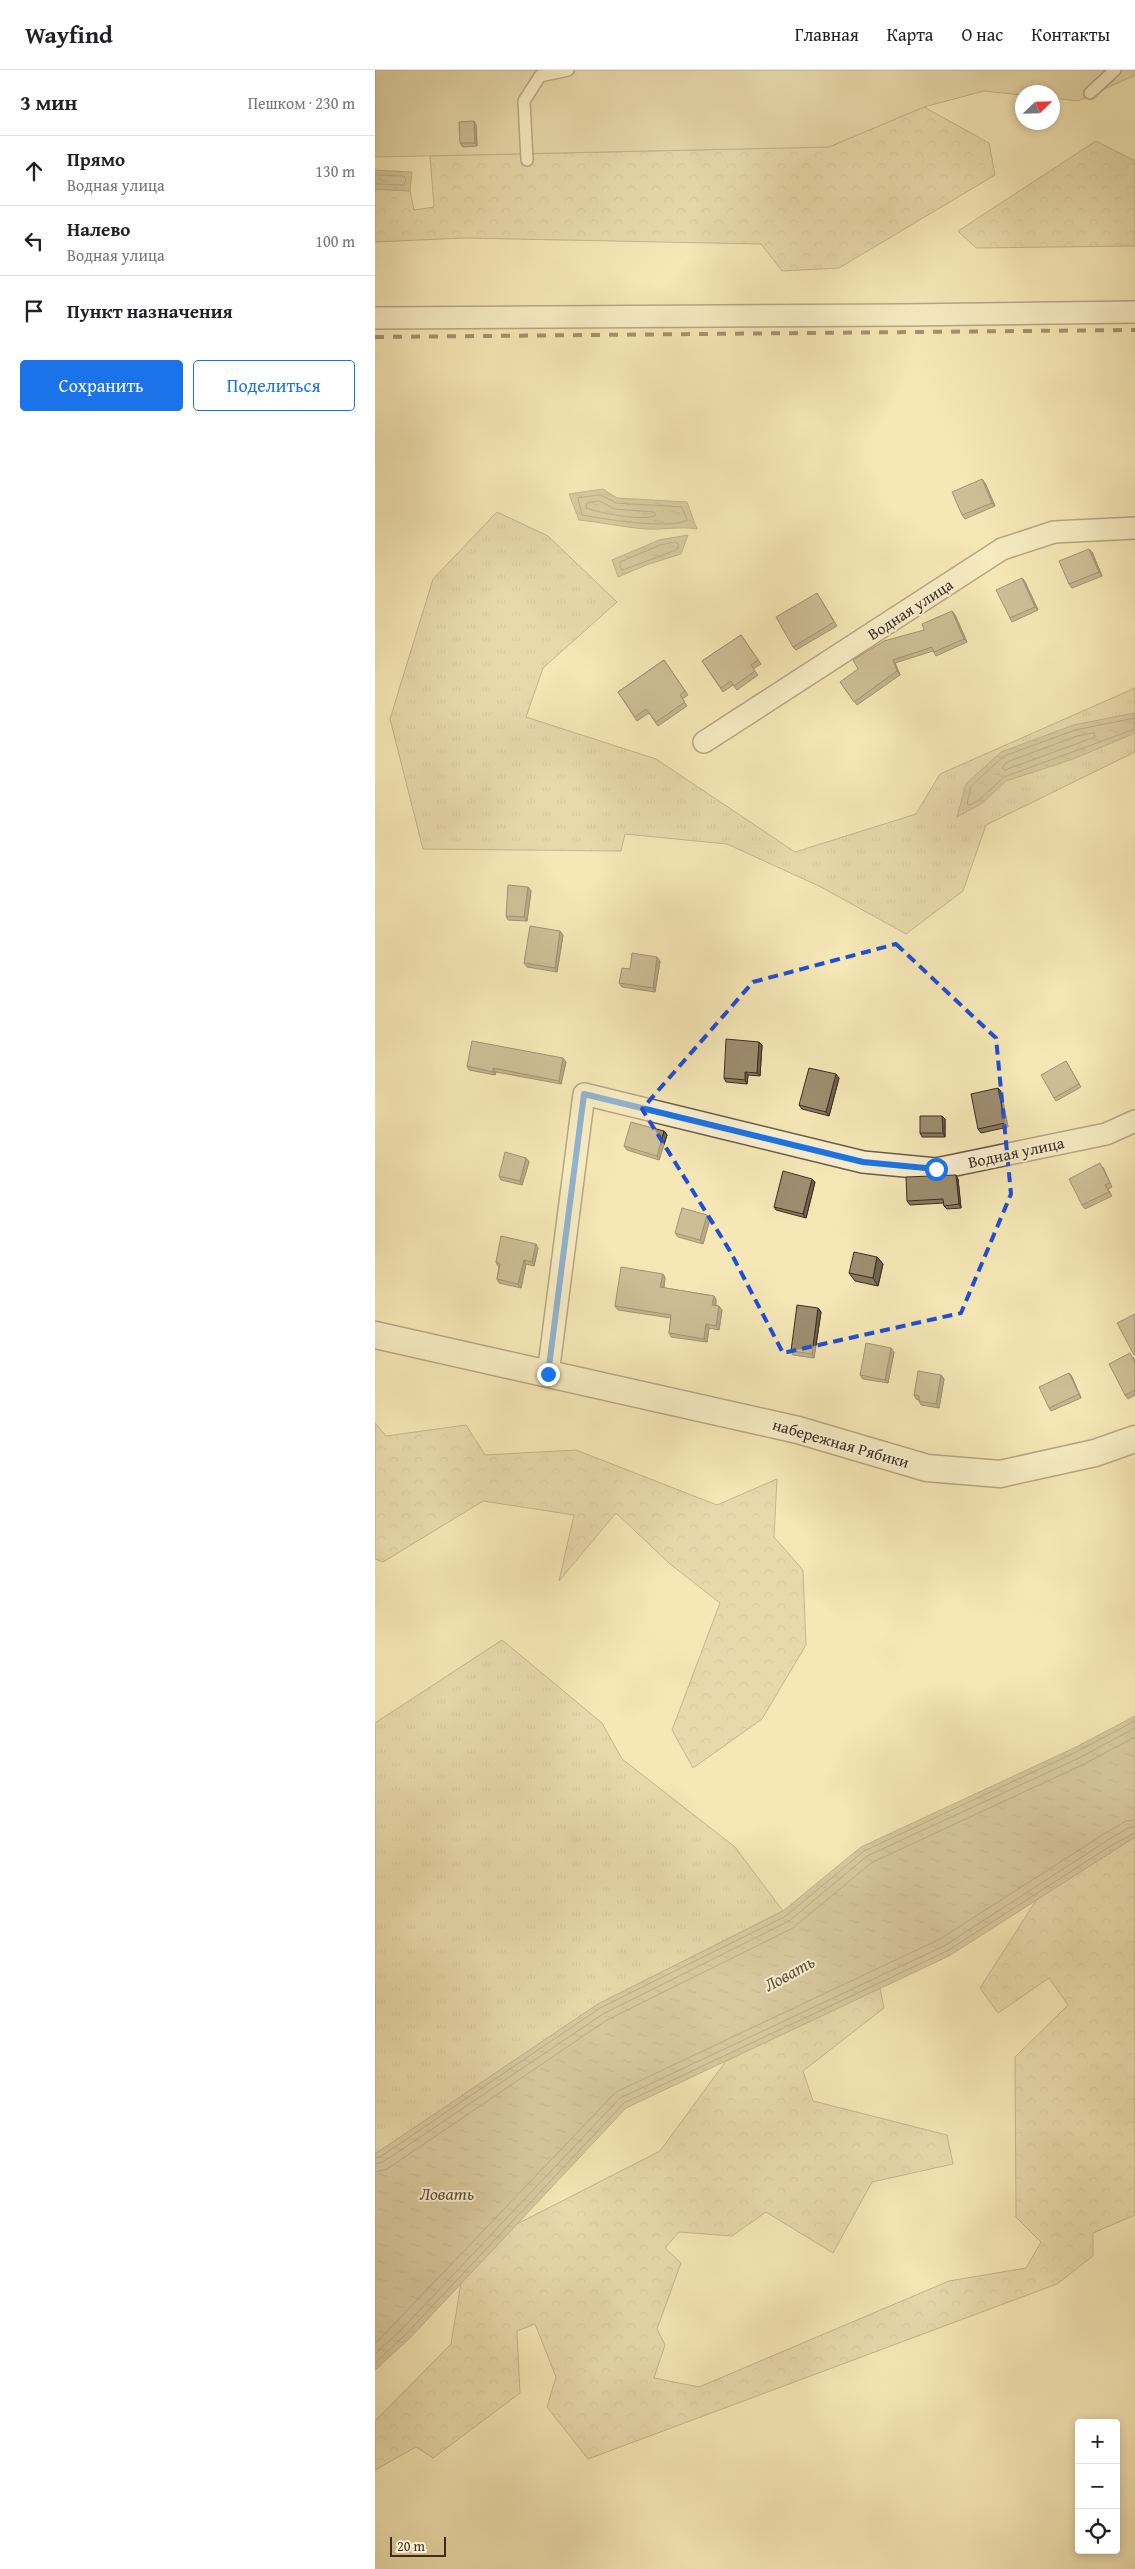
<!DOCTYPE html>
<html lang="ru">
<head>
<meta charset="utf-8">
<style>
	body { margin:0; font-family:"Gentium Book Plus",serif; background:#f2f2f2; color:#202124 }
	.controls { position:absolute; right:15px; bottom:15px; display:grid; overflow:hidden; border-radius:5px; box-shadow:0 2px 8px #0003 }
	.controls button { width:45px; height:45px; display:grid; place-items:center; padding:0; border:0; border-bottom:1px solid #e0e0e0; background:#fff; color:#202124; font:25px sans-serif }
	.compass { position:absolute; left:640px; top:15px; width:45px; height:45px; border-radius:50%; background:#fff; box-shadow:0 2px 8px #0003; rotate:67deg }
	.scale { position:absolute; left:15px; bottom:12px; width:56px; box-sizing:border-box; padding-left:5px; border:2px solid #3e2c22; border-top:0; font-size:14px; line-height:18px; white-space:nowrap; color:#3e2c22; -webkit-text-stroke:4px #f9efd0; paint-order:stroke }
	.stop { position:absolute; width:15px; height:15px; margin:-11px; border:4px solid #1a73e8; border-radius:50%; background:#fff }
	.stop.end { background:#1a73e8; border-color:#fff; box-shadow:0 1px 5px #0008 }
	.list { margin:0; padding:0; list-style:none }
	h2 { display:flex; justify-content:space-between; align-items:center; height:65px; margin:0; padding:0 20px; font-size:21px }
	h2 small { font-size:16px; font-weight:400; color:#757577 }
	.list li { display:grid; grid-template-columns:32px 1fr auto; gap:15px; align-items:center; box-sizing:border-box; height:70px; padding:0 20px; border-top:1px solid #e0e0e0 }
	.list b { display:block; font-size:19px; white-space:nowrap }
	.list p { margin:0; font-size:16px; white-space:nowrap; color:#757577 }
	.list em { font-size:16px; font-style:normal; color:#757577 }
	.actions { display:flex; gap:10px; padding:15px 20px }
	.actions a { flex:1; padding:11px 0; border:1px solid #1a73e8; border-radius:5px; text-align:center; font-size:18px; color:#1a73e8 }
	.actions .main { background:#1a73e8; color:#fff }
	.icon { flex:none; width:28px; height:28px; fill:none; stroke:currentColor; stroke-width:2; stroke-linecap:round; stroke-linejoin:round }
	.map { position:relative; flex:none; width:760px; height:2499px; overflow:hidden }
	header { display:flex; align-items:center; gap:30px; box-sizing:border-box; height:70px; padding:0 25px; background:#fff; border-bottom:1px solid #e0e0e0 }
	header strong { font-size:24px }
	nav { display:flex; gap:28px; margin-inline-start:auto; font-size:18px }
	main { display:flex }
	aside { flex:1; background:#fff }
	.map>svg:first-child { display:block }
</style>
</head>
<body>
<header>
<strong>Wayfind</strong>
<nav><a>Главная</a><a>Карта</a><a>О нас</a><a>Контакты</a></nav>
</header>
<main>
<aside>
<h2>3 мин<small>Пешком · 230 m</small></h2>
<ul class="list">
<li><svg class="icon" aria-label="ahead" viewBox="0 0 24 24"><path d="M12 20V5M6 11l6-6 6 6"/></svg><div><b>Прямо</b><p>Водная улица</p></div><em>130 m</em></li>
<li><svg class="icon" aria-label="left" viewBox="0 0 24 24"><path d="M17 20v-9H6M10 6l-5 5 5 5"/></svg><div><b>Налево</b><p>Водная улица</p></div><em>100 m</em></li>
<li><svg class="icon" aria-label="arrive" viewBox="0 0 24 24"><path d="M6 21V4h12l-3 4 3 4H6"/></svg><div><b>Пункт назначения</b></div></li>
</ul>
<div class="actions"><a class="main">Сохранить</a><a>Поделиться</a></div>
</aside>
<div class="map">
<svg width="760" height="2499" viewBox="0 0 760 2499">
	<defs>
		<pattern id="grass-tufts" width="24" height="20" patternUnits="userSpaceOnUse" patternTransform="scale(1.25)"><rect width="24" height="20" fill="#d7c79e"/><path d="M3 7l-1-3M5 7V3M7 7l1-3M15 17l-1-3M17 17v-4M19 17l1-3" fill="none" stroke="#baab88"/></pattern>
		<pattern id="forest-crowns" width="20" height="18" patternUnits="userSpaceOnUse" patternTransform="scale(1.25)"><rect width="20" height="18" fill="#d7c79e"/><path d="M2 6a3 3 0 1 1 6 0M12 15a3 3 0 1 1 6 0" fill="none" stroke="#baab88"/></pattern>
		<pattern id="water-ripples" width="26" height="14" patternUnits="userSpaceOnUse" patternTransform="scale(1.25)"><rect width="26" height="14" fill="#b7a784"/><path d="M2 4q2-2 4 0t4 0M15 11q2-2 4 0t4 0" fill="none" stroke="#96886c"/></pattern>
	</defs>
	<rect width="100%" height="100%" fill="#f6e7b7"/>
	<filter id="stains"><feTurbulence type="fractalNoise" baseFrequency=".004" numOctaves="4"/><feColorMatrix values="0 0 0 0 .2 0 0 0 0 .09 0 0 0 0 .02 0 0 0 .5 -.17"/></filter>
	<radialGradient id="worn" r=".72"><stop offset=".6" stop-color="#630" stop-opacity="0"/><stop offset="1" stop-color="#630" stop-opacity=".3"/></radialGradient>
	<path fill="url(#grass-tufts)" stroke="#8a7a60" d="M122,442L173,466L242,532L168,598L151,647L281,689L420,782L541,744L565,704L760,618V682L611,755L588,821L531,864L446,817L352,774L250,764L246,781L48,779L15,649L58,509Z
		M127,1570L227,1653L247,1689L360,1777L408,1841L223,1934L0,2084V1653Z"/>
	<path fill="url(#forest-crowns)" stroke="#8a7a60" d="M549,37L614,73L620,105L464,198L407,201L386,174L89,168L0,172V119L35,121L39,140L59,137L55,86L454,77Z
		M721,71L760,91V176L601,178L583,161Z
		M0,1353L11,1366L91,1355L110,1385L201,1380L342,1435L402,1409L399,1467L428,1500L431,1575L387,1649L318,1698L297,1660L345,1533L295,1494L241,1443L184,1511L199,1445L108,1431L8,1492L0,1489Z
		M760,1767V2145L718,2163V2186L682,2214L213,2389L172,2337L181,2307L160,2254L142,2261L145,2323L58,2388L41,2377L0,2400V2351L76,2274L86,2213L142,2154L285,2081L351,1991L505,1918L509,1938L428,2001L438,2031L572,2065L578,2094L497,2112L458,2183L391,2142L357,2166L304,2162L290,2178L306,2193L282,2259L290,2275L279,2308L324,2317L574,2211L651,2198L666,2172L641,2147L640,1987L693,1935L674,1908L623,1943L605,1918L662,1829Z"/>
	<path fill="#d7c79e" stroke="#8a7a60" d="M0,0H760V5L703,31L678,28V22H648L647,25L609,21L549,37L454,77L0,87Z"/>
	<path fill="url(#water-ripples)" stroke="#87765d" d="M0,100L37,102L35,121L0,119Z
		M228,419L242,428L312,432L322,459C304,456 288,460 270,459C247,457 226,452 204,450L194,424Z
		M313,465L306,484L274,494L243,507L237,490L284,470Z
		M759,643L760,663L698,689L631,711L606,734L582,747L591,714L626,682L699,655Z
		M760,1646V1767L574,1886L251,2038L34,2269L0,2300V2084L223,1934L408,1841L486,1777L699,1678Z"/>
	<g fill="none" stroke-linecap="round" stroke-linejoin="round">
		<path stroke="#7a6a53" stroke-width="1" d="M0,105L29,106L31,109L29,115L0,114
			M226,425L241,433L307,437L312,450C296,460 228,449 207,445L203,428Z
			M225,431L239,439L279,442L281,445C270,452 224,443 211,438L212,433Z
			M301,472L304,475L301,480L248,500L245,498V492L285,475Z
			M760,648L700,660L629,686L596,716L592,734L595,735L604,730L629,707L760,659
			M719,663L720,667L630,700L627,698L632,692L702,666Z
			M0,2088L5,2087L225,1938L411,1846L489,1781L701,1682L760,1651
			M0,2094L8,2092L228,1944L414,1851L492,1786L704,1688L760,1658
			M0,2102L12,2099L232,1950L418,1858L496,1793L707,1695L760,1667
			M0,2274L241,2022L565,1869L729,1764L751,1751L760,1750
			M0,2284L26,2260L245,2028L569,1876L733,1770L753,1758L760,1757
			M0,2293L30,2265L249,2033L572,1881L737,1775L760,1763"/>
		<defs>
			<path id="service" d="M715,23L740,0
				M152,90L149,31L165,6L193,0"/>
			<path id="minor" d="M0,248L530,245L760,242
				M329,672L627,479L679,462L760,458
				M173,1304L209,1024L488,1092L561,1099L731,1064L760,1051"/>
			<path id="tertiary" d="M0,1265L423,1360L552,1398L625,1404L720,1383L760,1369"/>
		</defs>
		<use href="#service" stroke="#6c5b47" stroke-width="14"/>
		<use href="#minor" stroke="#6c5b47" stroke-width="24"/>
		<use href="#tertiary" stroke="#6c5b47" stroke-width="29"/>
		<use href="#service" stroke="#f9efd0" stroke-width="11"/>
		<use href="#minor" stroke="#f9efd0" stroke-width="21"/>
		<use href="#tertiary" stroke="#f9efd0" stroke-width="26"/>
		<path stroke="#3e2c22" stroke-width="4" stroke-dasharray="9 9" stroke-linecap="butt" d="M0,267L760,260"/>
	</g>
	<path fill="#88795f" stroke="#3e2c22" d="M101,55L102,76L88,77L85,73Z
		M610,413L620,436L590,449L587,445Z
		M717,482L727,506L697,518L694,514Z
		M647,508L650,512L663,540L637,552L635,548Z
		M442,523L462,556L421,580L418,577Z
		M580,545L592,572L561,586L558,581L520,593L525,605L482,635L465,612Z
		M366,565L386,594L378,599L383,605L362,620L358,615L348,622L327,591Z
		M289,590L313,625L307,629L312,636L283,656L274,643L262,651L243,622Z
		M153,817L156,821L152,851L133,850L131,846Z
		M188,865L182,902L152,897L149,893Z
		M285,891L280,922L247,917L244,913L255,899Z
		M387,975L385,1006L373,1005L372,1014L351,1012L349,1008Z
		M691,991L706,1017L681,1031L679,1028Z
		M191,992L186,1014L121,1002L120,1005L94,1000L92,996Z
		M464,1008L454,1046L427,1039L424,1035Z
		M626,1021L633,1057L606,1063L603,1059Z
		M570,1049V1067H547L545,1063Z
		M289,1061L292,1065L284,1090L252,1080L249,1076Z
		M151,1088L154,1092L147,1115L126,1110L124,1106Z
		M728,1097L737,1117L733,1119L737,1126L710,1139L707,1135Z
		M583,1109L586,1138L572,1139L569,1136V1133L535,1135L532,1131Z
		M440,1112L431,1148L401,1140L399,1137Z
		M335,1149L328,1174L303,1167L300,1163Z
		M163,1178L159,1196L151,1194L146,1218L124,1213L122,1209L124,1197L123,1196L121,1192Z
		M502,1187L508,1194L503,1216L480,1211L474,1203Z
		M288,1204L290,1208L289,1218L339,1226L341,1230V1235L347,1240L344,1260L334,1258L332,1272L296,1267L294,1263L296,1248L243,1240L240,1236Z
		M443,1238L446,1242L439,1288L418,1285L416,1281Z
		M519,1282L513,1313L488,1309L485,1305Z
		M758,1287L760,1291V1325L753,1329L750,1325Z
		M694,1303L697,1307L706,1328L676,1341L674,1338Z
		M566,1305L569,1309L564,1338L546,1335L544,1331V1330L541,1329L539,1325Z"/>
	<path fill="#6f634e" stroke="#3e2c22" d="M99,51L101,55L102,76L100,73Z
		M607,409L610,413L620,436L617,433Z
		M714,479L717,482L727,506L724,502Z
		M647,508L650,512L663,540L660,537Z
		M577,541L580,545L592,572L589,569Z
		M518,590L520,593L525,605L522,601Z
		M153,817L156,821L152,851L149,847Z
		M185,861L188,865L182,902L180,898Z
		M282,887L285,891L280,922L278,918Z
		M384,972L387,975L385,1006L382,1003Z
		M188,988L191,992L186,1014L184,1011Z
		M118,998L121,1002L120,1005L118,1002Z
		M370,1002L373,1005L372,1014L370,1010Z
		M461,1004L464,1008L454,1046L451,1042Z
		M623,1018L626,1021L633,1057L630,1053Z
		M567,1046L570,1049V1067L568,1063Z
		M289,1061L292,1065L284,1090L282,1086Z
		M151,1088L154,1092L147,1115L145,1111Z
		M581,1105L583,1109L586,1138L584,1134Z
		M437,1109L440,1112L431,1148L428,1144Z
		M332,1145L335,1149L328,1174L325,1170Z
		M161,1174L163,1178L159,1196L157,1192Z
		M502,1187L508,1194L503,1216L498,1208Z
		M149,1190L151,1194L146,1218L143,1214Z
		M288,1204L290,1208L288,1221L285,1217Z
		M339,1226L341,1230L340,1238L337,1235Z
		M344,1236L347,1240L344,1260L341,1256Z
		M443,1238L446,1242L439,1288L437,1284Z
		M331,1254L334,1258L332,1272L329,1269Z
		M516,1278L519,1282L513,1313L510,1310Z
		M694,1303L697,1307L706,1328L704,1324Z
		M566,1305L569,1309L564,1338L561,1334Z"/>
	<path fill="#9e8d6f" stroke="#3e2c22" d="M99,51L100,73H85L84,52Z
		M607,409L617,433L587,445L577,422Z
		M714,479L724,502L694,514L684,491Z
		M647,508L660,537L635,548L621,520Z
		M442,523L459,552L418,577L401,547Z
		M577,541L589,569L559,582L557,577L518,590L522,601L479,632L465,612L483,599L478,590L509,571L549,560L547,554Z
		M366,565L383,590L376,595L380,601L359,616L356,611L346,618L327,591Z
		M289,590L310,621L305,625L310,632L281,652L271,639L260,647L243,622Z
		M133,815L153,817L149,847L131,846Z
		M155,856L185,861L180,898L149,893Z
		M257,883L282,887L278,918L244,913L247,898L255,899Z
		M351,969L384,972L382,1003L370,1002V1010L349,1008Z
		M97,971L188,988L184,1011L118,998V1002L92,996Z
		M691,991L704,1014L679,1028L666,1005Z
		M434,998L461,1004L451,1042L424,1035Z
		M623,1018L630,1053L603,1059L596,1024Z
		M545,1046H567L568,1063H545Z
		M256,1052L289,1061L282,1086L249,1076Z
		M130,1082L151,1088L145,1111L124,1106Z
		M725,1093L735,1113L730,1115L734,1122L707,1135L694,1109Z
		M408,1101L437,1109L428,1144L399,1137Z
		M581,1105L584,1134L569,1136L568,1129L532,1131L531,1107Z
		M307,1138L332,1145L325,1170L300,1163Z
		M126,1166L161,1174L157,1192L149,1190L143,1214L122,1209L125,1194L121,1192Z
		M479,1182L502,1187L498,1208L474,1203Z
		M246,1197L288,1204L285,1217L339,1226L337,1235L344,1236L341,1256L331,1254L329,1269L294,1263L296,1245L240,1236Z
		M422,1235L443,1238L437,1284L416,1281Z
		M760,1244V1285H759L742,1253Z
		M491,1273L516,1278L510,1310L485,1305Z
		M755,1283L760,1293V1320L750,1325L734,1294Z
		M543,1301L566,1305L561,1334L544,1331V1326L539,1325Z
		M694,1303L704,1324L674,1338L664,1317Z"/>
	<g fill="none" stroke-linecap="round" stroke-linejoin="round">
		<path stroke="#1a73e8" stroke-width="6" d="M173,1304L209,1024L488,1092L561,1099"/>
	</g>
	<path d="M0 0H760V2499H0ZM521,874L621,968L636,1124L586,1243L408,1283L355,1181L267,1039L378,912Z" fill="#f6e7b7" fill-opacity=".55" fill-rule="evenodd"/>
	<path fill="none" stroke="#1d4ed8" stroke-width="4" stroke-dasharray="10 6" stroke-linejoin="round" d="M521,874L621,968L636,1124L586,1243L408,1283L355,1181L267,1039L378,912Z"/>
	<g text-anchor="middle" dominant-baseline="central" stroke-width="4" stroke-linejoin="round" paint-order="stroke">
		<g font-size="16" fill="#3e2c22" stroke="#f9efd0">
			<text transform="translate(535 539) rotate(-33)">Водная улица</text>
			<text transform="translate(641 1082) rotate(-12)">Водная улица</text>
			<text transform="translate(466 1373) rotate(16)">набережная Рябики</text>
		</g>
		<g font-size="18" font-style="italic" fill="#62513f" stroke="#f9efd0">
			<text transform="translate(414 1903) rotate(-29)">Ловать</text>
			<text x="72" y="2123">Ловать</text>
		</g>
	</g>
	<rect width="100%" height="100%" filter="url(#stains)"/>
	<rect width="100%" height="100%" fill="url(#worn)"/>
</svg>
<div class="controls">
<button>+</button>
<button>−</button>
<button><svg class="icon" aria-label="locate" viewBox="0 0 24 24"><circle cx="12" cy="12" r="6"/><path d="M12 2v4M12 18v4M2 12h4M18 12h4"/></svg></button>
</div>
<svg class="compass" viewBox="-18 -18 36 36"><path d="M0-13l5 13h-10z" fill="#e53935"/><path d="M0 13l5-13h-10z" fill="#757577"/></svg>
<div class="scale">20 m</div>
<div class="stop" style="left:561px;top:1099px"></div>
<div class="stop end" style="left:173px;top:1304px"></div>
</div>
</main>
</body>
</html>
